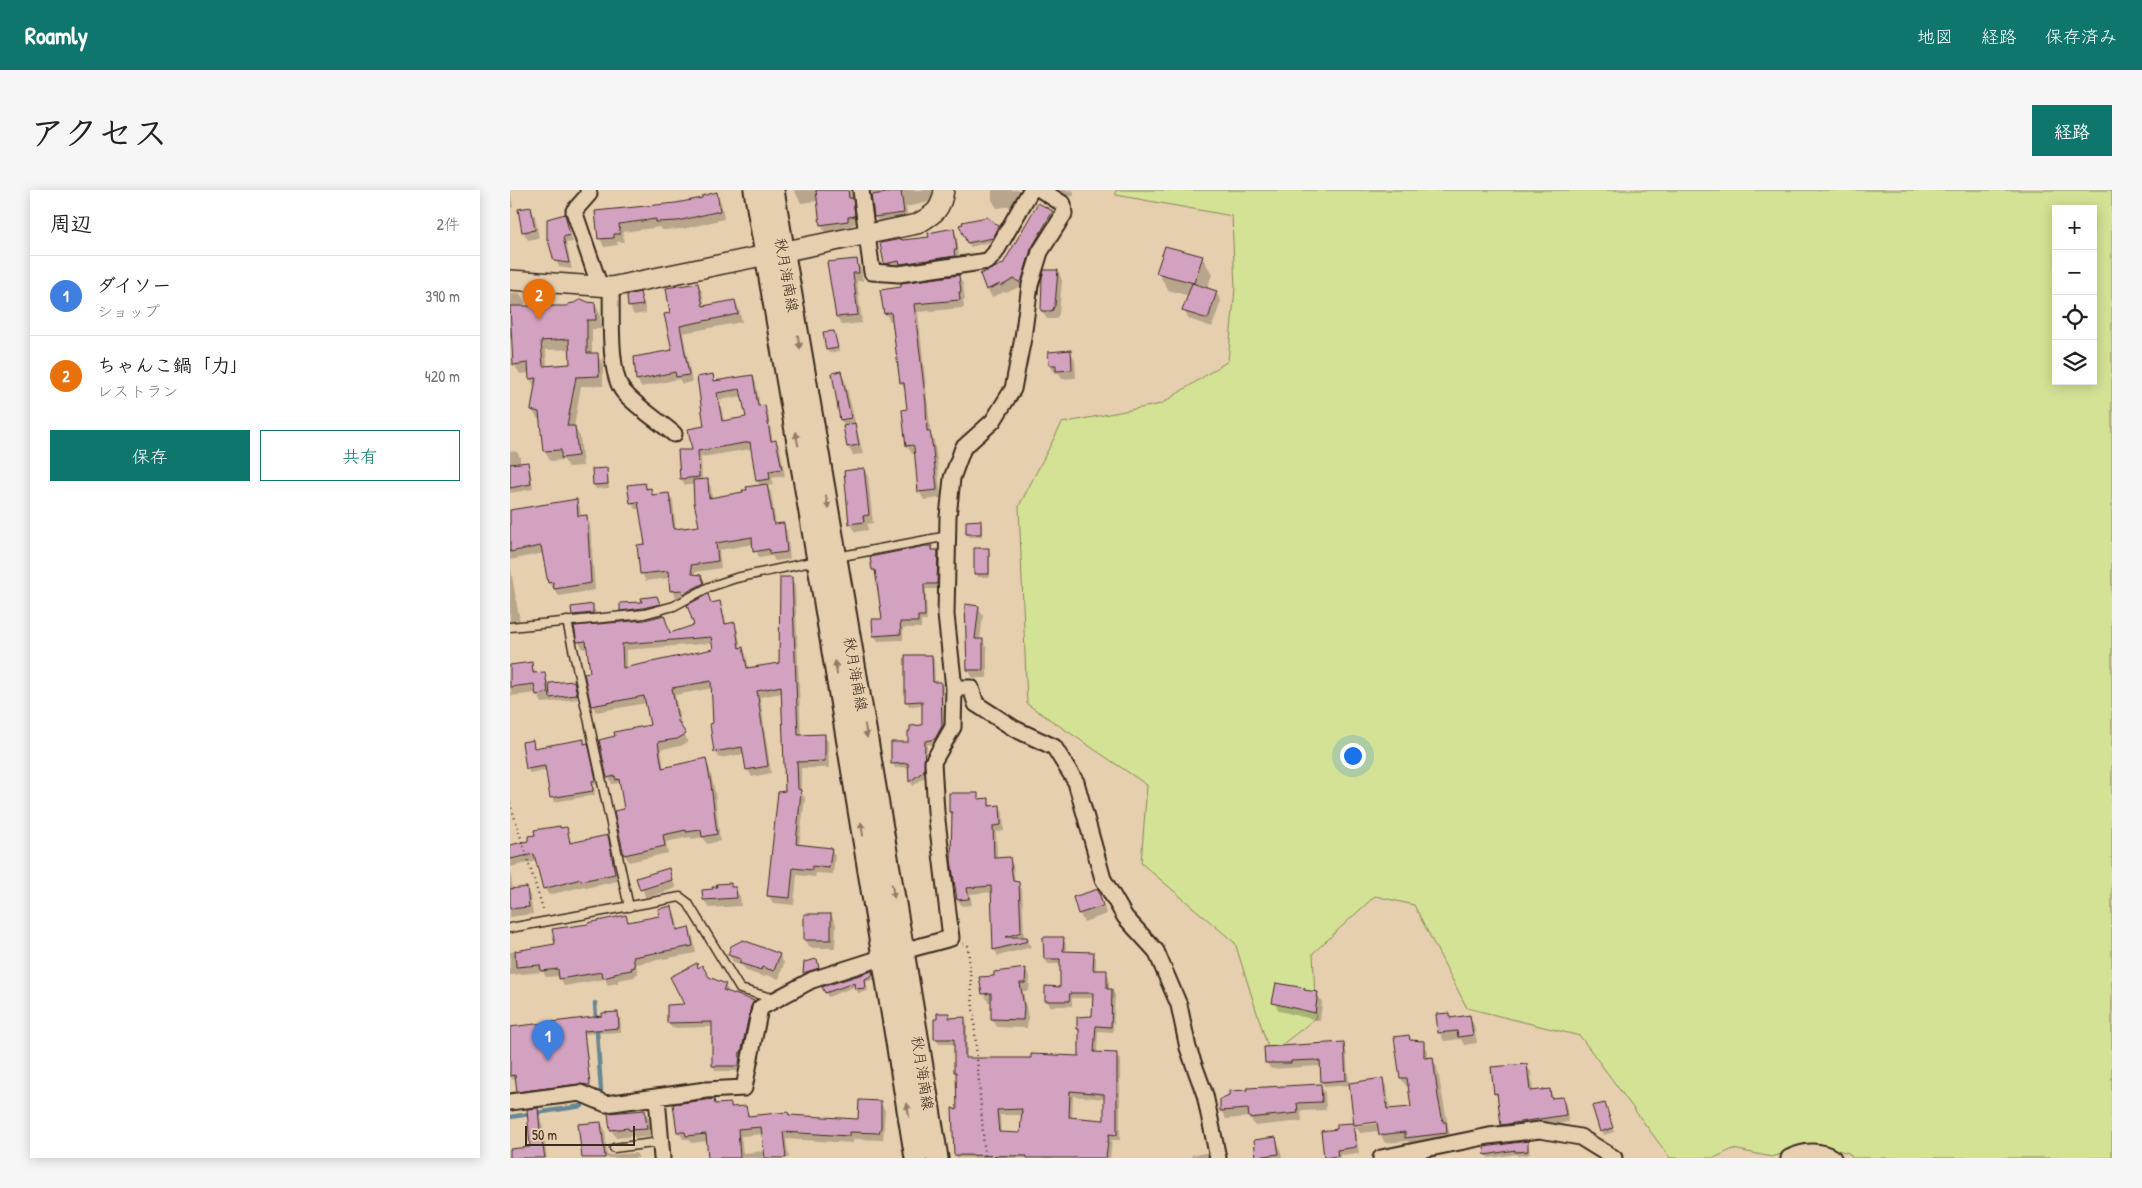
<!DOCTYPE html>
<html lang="ja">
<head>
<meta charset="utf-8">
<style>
	body { margin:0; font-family:"Patrick Hand","Klee One",sans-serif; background:#f6f6f6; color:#222 }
	.controls { position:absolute; right:15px; top:15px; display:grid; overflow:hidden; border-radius:0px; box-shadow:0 2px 12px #0003 }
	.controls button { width:45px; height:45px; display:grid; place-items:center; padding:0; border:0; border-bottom:1px solid #e0e0e0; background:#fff; color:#222; font:25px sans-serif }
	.scale { position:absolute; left:15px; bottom:12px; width:110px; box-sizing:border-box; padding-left:5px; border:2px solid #3b2a1e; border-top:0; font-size:14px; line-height:18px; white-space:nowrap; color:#3b2a1e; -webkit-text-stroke:4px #e6cfaf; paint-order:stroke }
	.you { position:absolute; left:842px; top:565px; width:18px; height:18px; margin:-12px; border:4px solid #fff; border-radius:50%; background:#1a73e8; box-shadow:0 0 0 8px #1a73e833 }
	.badge { display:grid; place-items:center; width:32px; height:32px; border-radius:50%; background:#0f766e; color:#fff; font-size:16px; font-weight:700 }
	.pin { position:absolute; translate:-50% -41px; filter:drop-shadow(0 1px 2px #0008) }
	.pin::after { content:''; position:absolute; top:26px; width:18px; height:15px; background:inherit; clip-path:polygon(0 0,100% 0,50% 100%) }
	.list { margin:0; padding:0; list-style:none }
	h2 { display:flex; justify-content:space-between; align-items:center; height:65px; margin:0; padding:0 20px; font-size:21px }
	h2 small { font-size:16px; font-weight:400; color:#767676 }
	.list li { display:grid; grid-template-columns:32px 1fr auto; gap:15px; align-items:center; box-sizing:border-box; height:80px; padding:0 20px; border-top:1px solid #e0e0e0 }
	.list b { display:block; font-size:19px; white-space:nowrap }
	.list p { margin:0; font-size:16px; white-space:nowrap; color:#767676 }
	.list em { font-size:16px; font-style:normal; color:#767676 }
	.actions { display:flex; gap:10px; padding:15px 20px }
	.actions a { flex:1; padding:11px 0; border:1px solid #0f766e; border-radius:0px; text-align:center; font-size:18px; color:#0f766e }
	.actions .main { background:#0f766e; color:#fff }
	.icon { flex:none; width:28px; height:28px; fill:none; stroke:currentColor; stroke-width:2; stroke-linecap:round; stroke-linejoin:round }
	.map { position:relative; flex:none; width:1602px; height:968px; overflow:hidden; border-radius:0px }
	header { display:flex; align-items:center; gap:30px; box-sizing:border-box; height:70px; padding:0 25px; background:#0f766e; color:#fff }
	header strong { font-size:24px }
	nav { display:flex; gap:28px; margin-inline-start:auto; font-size:18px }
	.intro { display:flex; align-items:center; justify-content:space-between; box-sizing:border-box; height:120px; padding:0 30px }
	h1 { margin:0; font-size:35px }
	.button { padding:12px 22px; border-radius:0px; background:#0f766e; color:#fff; font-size:18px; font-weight:700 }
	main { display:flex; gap:30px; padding:0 30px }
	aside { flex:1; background:#fff; border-radius:0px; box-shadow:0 2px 12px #0003 }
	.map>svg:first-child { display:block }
</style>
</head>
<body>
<header>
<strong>Roamly</strong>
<nav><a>地図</a><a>経路</a><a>保存済み</a></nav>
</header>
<div class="intro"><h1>アクセス</h1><a class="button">経路</a></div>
<main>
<aside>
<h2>周辺<small>2件</small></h2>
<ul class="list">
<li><span class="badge" style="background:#3f7fe0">1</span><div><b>ダイソー</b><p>ショップ</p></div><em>390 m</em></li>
<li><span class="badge" style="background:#e8710a">2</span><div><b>ちゃんこ鍋「力」</b><p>レストラン</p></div><em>420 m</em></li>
</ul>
<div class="actions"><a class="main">保存</a><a>共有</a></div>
</aside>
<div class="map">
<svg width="1602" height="968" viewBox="0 0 1602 968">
	<rect width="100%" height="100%" fill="#e6cfaf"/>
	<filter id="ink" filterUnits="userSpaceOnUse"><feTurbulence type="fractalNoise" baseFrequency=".02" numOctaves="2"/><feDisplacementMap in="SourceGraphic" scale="10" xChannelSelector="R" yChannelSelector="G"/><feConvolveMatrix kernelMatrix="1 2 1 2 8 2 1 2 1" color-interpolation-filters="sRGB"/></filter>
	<g filter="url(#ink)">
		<path fill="#d3e295" stroke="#87865a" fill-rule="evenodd" d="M606,0H1602V968H1342L1339,963L1302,954L1262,967L1223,959L1204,968H1160L1070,846L957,818L904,715L865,706L803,763L806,828L760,864L725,753L631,673L637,595L517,514L509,316L552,233L651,214L718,171L725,99L722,26L606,5ZM1546,19H1583V191H1546Z"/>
		<path fill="#0003" fill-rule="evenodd" d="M284,0H349L348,34L341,35V38L315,42L311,34L308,11L291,13Z
			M361,0H422L424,11L396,17L398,30L369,34L365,26Z
			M482,0H513L510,15L487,18L482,10Z
			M551,0H563L564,6L555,7Z
			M0,2L3,17L0,18Z
			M206,4L211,12L214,29L173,39L152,40L150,37L113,42L114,52H107L108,55L94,57L90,48L86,22L166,14L194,9Z
			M20,18L25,26L29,48L18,50L13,41Z
			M542,22L547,31L516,100L509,97L496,103L494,102L482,107L477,99L494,75Z
			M54,26L63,52L56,53L62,79L49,77L38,51V30Z
			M477,28L491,41L485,51L460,57L458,53Z
			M443,39L447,46L449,66L447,67L448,73L379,79L375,73L392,52L421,48Z
			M692,67L702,84L697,100L706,102L711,111L702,137L679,129L674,121L679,106L658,100L648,82Z
			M346,70L351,78L353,91H347L352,133L332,135L327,127L318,73Z
			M536,81H548L552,90L549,124L546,129H537L532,121Z
			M448,86L453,94L455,110H453L454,118L408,122L421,245L424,250L427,269L431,308L414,310L409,301L406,264H402L397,256L394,221L399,220L397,202L391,193L383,131H380L375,123Z
			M188,94L192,102L195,117L225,111L229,119L232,132L173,143L182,192L172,194L169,189L131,197L127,189L163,161L162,124Z
			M0,103H10L15,113V117L59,118L85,114L90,124L91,139H82V164H87L93,174V196H71L64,237L70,247L73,276L58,277L54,270L40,271L35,261L31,230L28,229L22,220L25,198L20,188V183L10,184L4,174L3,149H0ZM61,159V176L37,177L36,160Z
			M130,104L134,112L136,123L124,125L120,117Z
			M324,142L329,161L319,163L317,159Z
			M560,161L565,170L566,188L552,189L549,183H545L540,175Z
			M330,182L335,191L353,264L343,265L338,257L335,237L331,230L323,184Z
			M202,186L206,192L242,186L246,193L250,217L254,216L258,223L263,252L266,251L270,258L275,286L262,288L263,295L257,296L261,302L266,335L273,334L277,341L280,369L265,371L262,366L249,368L244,354L209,360L211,378L185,382V386H190L197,401L166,408L162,401L160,388L136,391L132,384L136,355L130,319H125L121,312L135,294L145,306L159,304L163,311L166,340L191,337L185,295H175L171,288L196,237ZM233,206L238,228L214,232L210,210ZM242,259L247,290L250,296L234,303L202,308L201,297L197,290L192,291L191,267Z
			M0,261L7,262L10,267V274L17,273L20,278L23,299L0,303Z
			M354,279L358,287L363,333L357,334L358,340L345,342L341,333Z
			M96,280L98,283L99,298L86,299L84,295Z
			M66,310L70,317L71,327H76L80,334L85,400L49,406L39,393L34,363L0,370V321Z
			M470,332L472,335V347H459L457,343Z
			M422,357L431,368L430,399H416L417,431H411V438H393V450L368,451L364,445L374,430L367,386L363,380Z
			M478,359L480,363V387H468L466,383Z
			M0,374L11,438H3L0,441Z
			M281,388L285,395L291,546L314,545L318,552L319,578H291V602L295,608L289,656L321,659L325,666L323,684L306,683L305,687L287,685L284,715L263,713L259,706L276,602L272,503L250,507L261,583L242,587L238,580L234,564L209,568L205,561L203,498L165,505L172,539L178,552L171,556L151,559L154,578L195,570L199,577L205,602L210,651L197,654L193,647L182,649L180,647L156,652L158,663L119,672L115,665L106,622L116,620L111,596L109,593L102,594L98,587L141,536L137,513L86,522L82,515V483L78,458L73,459L69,452L65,438L135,431L153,426L161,444L185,436L198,406L202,414L209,412L213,419L217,435L224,434L228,441L231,459L236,465L239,479L270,474ZM203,453L204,460L116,478V460Z
			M149,411L151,418L113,424L111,420Z
			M82,415L87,424V431L68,433L63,425L62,418Z
			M468,417L473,426L470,450L477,458V488H463L458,480Z
			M422,466L424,470L425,493H431L433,497L434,541L428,553L417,555L416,586L403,596L401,592L400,577L385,578L383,573L414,537V515L399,516L397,512Z
			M21,474L26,484L34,483L39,494L63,492L68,509L32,513L26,503L1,506L0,475Z
			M73,550L79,559L87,594L84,595L85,605L44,612L37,580L20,583L17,579L22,552L25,560Z
			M467,604L471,610H478L482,617L490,616L493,623L494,641L486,642L487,669L499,668L503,675L505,693H508L512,699L514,748H517L520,755L521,757L488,766L484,759L482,702L460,704L462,715L452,716L448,710L443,626L440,622Z
			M51,639H56L62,654L97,647L101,654L108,691L76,698L75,696L39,705L34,698L27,671L0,677V656L20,652Z
			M158,679L166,698L136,708L128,689Z
			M0,680L3,700L16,698L20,706L23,724L0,727Z
			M220,694L230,706L231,716L199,718L194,710L204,700Z
			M587,700L597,724L574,732L569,723Z
			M161,717L165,724L169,740L179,738L183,746L186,763L126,774L128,784L125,785V787L108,790V793L98,795L95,789L54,796L50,786L36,787L33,782L0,785V762L46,755L80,736L116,726L119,732L151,727Z
			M321,725L326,734L325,758H300L295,749Z
			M553,749L556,754V762L583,763L586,768V781H596L599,787V800H602L605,805L603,842L588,841L587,864H606L610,870V950H602L600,968H447L445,964L448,922V887L445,882V854H429L426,849L439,825L441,829H454L457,834V869L570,867V843L568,839L583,828L584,808H562V816H540L537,810L552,798L551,774H538L535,768ZM563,906L595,909L596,931L562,929ZM490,925H512L511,944L491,943Z
			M219,765H269L274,773L269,789L256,785L255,787L236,781L233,776L224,773Z
			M186,775L198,788L215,795L218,800L217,803L244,812L247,817L234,868L232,867L231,881H206L203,876V837L162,838L158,833L176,816ZM241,814H244L238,822Z
			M515,779L520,787L519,801H513L518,827L517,838L487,837L482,829V812H478L474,804L485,787Z
			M361,782L365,789L356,792L358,801L348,803L346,796L318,807L316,803L314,797Z
			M794,799L796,802L807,803L812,812L810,831L769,821L764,812Z
			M107,823L110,827L111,842L75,844L81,899L72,897L10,905L6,889L3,890L0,886V857Z
			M939,824L942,829L959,827L964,835L967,853L954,855L951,849L934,851L930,843L927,825Z
			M898,846L901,852H913L918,861V869H922L927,877L941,952L901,956L898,951L875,953L869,941L850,943L845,936L849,963L830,965V968H815L829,940L842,934L845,939L841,895L815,897L812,892L811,876L761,879L756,872L833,854L836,859L839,894L872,889L877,898L880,920L902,918L900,896H896L891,888ZM873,930V933L847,936V934Z
			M1016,875L1021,882L1023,902L1039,900L1044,909L1052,908L1056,915L1059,932L996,942L992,935L989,910L985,903Z
			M810,895L815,903L816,920L791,921L792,931L745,936L740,927L716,929L711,921Z
			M204,910L207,915L220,914L223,918L236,917L240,927L279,926L349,930L370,913L375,920L373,950L343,949V953L276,949L279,968H199L198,951L181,953L179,949H173L169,942ZM254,944L256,961L233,963L231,946Z
			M1094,914L1104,942L1094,945L1084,917Z
			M27,919L31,927L37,968H15L21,958Z
			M135,922L140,930L141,947L125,948L124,946L106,948L101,939Z
			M91,933L95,940L97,965L126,963L129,968H73Z
			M766,949L770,957L772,968H748L747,966Z
			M1017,952L1020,964L1008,966L1006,964L981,968H978L976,965Z
			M696,963L699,968H682L681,965Z"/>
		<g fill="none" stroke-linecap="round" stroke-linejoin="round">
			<path stroke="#668895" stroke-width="4.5" d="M85,813L91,900
				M0,927L72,916"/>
		</g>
		<path fill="#d3a2c0" stroke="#3b2a1e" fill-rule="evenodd" d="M306,0H338L339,8H343L345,26L338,27V31L310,35Z
			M391,1L394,23L364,27L361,5Z
			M207,2L210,21L168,31L146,32V29L109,34L110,44H104V48L88,49L85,21L166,13L192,8V6Z
			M528,13L543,21L521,59L511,93L504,89L491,96L490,94L476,100L470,84L493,74Z
			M21,17L25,40L12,42L8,19Z
			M55,24L60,45L53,47L59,73L44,71L38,50L37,51V29Z
			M477,27L489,36L483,48L457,53L449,35L453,34L452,32Z
			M444,38L447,60H444L445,66L390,74L389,71L374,74L370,53L392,49V50L419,47L418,43Z
			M655,56L693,66L684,93L646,83Z
			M347,69L349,83H343L348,125L326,127L317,72Z
			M534,80H548L545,115L542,121H531L532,87Z
			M449,85L451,102H449L450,110L404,114L416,214L417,241H420L423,260L427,300L408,302L404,257L403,255L396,256L394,240L392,220L397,219L394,193H390L381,122L374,124L370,100L391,97V93Z
			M188,93L193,116L225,110L228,124L170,136L179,185L166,187L165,182L126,190L124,167L162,160L154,124L160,123L156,98Z
			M682,93L707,101L698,129L672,121Z
			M130,102L133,115L118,117L117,105Z
			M71,109L78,112L85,113L86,130H77V163H88L89,186L66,187L57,236H65L68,266L51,268V260L33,261L29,222L21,220L26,188L19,189L18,173L3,175L0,116H58V114L64,113ZM59,149L60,174L33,176L31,151Z
			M324,141L328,158L316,160L313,142Z
			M561,160L562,180L546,181V175H539L538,162Z
			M331,181L341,228L330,230L322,183Z
			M203,184L204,191L243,185L248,216L255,215L261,251L266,250L272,279L259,281L260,289L246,291L240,252L188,261L189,287L170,289L168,260H182L178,239L194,236L187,187ZM230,199L236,227L212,231L207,203Z
			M345,233L349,255L337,257L333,236Z
			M18,272L21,294L0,298V274Z
			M97,278L98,294L83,295L82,279Z
			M354,278L359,325L353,326L354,332L339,334L334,281Z
			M198,289L199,308L233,302L232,300H237L236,297L257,294L264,334L274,333L277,362L260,364L259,359L243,362L242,347L206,353L208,371L181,375L182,384L191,385L194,393L173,404L172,400L160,401L158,381L130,384L127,355L135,354L128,312L120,313L117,295L135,293L136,299L141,298L142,305L159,303L164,339L189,336L184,312L183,290Z
			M67,309L68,326L77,325L81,393L44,399L43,392L38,393L31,356L0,362V320Z
			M471,330V344H456V331Z
			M415,356H422V360H428L427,394H414L415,426H408V432H390L391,444L363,446L362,429H372L365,380H362L360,367Z
			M464,358H479V384H464Z
			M270,387H282L288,545L315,544V571L287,572L288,599L291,600L286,654L322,658L319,678L302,676V680L283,678L280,708L257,706L268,602L275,601L271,496L247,501L258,576L236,580L232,557L204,562L200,534L203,533L201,491L162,498L168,531L176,544L167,549L148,552L152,578L196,568L201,594L207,644L192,647L191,640L176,642V640L153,645L155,656L114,665L104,621L114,619L109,589L106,590L105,586L97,588L89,550L105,546L104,542L140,535L134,506L81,516L74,483L80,482L76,451L67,452L64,436L135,430L154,425L160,443L184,435L177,415L198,404L201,413L210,411L215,434L225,432L229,458L233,457L237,478L269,473ZM201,447L203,459L113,478L112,454Z
			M147,406L150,414L133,418L110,421V413L132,412L131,408Z
			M83,414V423L62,425L61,417Z
			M455,414L469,416L465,449H473V480H457Z
			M395,465H422L423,492H431L432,536L425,549L415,551L414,581L399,592L398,573L381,574V552H398V541H400V536L412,535V511L395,512Z
			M22,472L23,483L35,482L38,503L26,505L24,494L0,497V475Z
			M64,491L67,505L40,508L39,493Z
			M74,549V554L78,553L86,590L82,591L83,601L40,608L35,576L16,579L12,552L23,550L24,558Z
			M439,603H468V609L479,608V616L490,615L491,635L483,636L484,668L500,667L503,691L509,692L511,742L496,747H517L518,751L483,760L481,696L457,698L459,709L447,710L441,670L442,622H439Z
			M50,636V638L57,637L60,653L98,645L105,684L71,691V689L33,699L24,664L0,669V655L18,651V646L25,645L24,640Z
			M159,678L162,690L130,700L126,688Z
			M221,693V697H226L227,708L193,710L192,700L203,699L202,697H207L206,694Z
			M17,697L19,717L0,719V699Z
			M588,699L593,716L568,724L563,707Z
			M162,716L167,740L179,737L183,756L123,767L125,777L121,778L122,780L104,783L105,785L93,788L92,782L49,789L48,779L31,781L30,775L6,777L5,761L45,754L42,739L78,734V733L116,725L118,732L149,726L148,719Z
			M294,724H321V750H294Z
			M533,747H554L553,761L584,762L583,780H597V799H602L601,837L586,836L584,862L607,863V945L599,944L596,968H517V966L444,965L442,918L447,920L446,882H444V849H424V829H427V823H439V828L455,827V868H521V864L569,866V839H567V827L582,826L583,803H560L559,811H535V796L550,797V769H534ZM560,901L594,904V930L559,927ZM512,919L510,943L489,942L487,920Z
			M233,750L270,764L264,781L252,777L251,780L245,778L229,773L231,769L218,765L221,756Z
			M307,769L309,778L293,783L294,772Z
			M187,773L188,778L192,775L199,787L216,794L213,800L245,811L241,816L231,863L230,862L229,876H202V832L157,833V815L174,814L160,787Z
			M516,778L515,793H510L514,817L513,830L481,829V803L472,804L469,787L484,786V782Z
			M362,781L363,785L355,789L356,798L345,799L344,793L315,803L312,797Z
			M766,793L795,798L794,800L808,802L805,823L762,813Z
			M108,822L109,838L74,841L80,895L69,894L7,902L5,885L0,886V837L92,826V823Z
			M940,823V828L960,825L963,845L948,847L947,841L928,843L926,824Z
			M899,845L900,850L914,851V868L923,867L928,907L933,932H936L937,943L895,948V942L869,945L867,932L844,935L839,893L873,888L877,919L901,917L897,888H890L884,847Z
			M834,852L836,890L811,892L810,871L805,870L781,871V873H755L754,857Z
			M1017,874L1020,901L1040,899L1041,908L1053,907L1056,925L991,935L987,903L984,904L981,877Z
			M811,894L812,912L787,913L788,923L739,928L738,919L710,921V909L719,905V901L737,900V898Z
			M204,909L205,914L221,913V917L236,916L238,926L278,922L279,925L348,929L349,910L371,911V937L369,943L339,942V946L273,942L276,968H255L251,937L228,939L230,968H198L196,944L176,946L175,942H167L163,914Z
			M1095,913L1103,938L1090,942L1082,916Z
			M28,918L30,941L35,968H0V959L20,957L17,919Z
			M135,920L137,939L119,940L118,938L100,940L98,923Z
			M91,932L95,968H72L68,934Z
			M843,933L846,957L827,960L828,966L814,968L811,941L827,939V934Z
			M766,947L769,964L746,967L744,950Z
			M1018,951V961L1005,962V960L975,965L974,957Z"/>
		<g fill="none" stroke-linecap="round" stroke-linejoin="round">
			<defs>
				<path id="service" d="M327,367L438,346
					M57,431L119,717
					M0,437L134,424L164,416L199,397L226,388L306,371
					M0,738L170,707L178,713L230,799L265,809
					M104,958L151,952"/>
				<path id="minor" d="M78,0L79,4L64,21L90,97
					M351,0L362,82L389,84L478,71L485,63L521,0
					M101,97C102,122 98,182 113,201C124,215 149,231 164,244
					M444,498H461L466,514L505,539L544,557L566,592L593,689L615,727L646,761L669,815L678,858L695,905L708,968
					M147,907L152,968
					M0,912L70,903L96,914L196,900L234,898L250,818L302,790L393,761L441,748L426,622L423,572L443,537L444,498L436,425L438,327L442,288L453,258L483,231L503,199L513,148L520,95L530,62L554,24L553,14L531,0
					M871,968L979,946L1030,940L1070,947L1104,968
					M1279,968C1293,961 1310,959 1323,968"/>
				<path id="tertiary" d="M0,90L101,97L407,34C424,24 431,21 434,0"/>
				<path id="secondary" d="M245,0L308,370L406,968
					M263,0L393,761L427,968"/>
			</defs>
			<use href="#service" stroke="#3b2a1e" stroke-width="11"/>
			<use href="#minor" stroke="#3b2a1e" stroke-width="19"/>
			<use href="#tertiary" stroke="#3b2a1e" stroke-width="22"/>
			<use href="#secondary" stroke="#3b2a1e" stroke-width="25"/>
			<path stroke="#3b2a1e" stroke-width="2.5" stroke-dasharray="1 4" stroke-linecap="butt" d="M0,613L34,722
				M453,753L458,756L475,968"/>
			<use href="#service" stroke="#e6cfaf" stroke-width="8"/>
			<use href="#minor" stroke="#e6cfaf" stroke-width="15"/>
			<use href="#tertiary" stroke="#e6cfaf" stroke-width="19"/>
			<use href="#secondary" stroke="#e6cfaf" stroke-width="21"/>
		</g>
		<defs><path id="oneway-solid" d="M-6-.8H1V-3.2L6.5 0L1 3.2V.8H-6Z" transform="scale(1.25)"/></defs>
		<g fill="#907c66">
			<use href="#oneway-solid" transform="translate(289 152) rotate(80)"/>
			<use href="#oneway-solid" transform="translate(287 249) rotate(-100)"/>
			<use href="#oneway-solid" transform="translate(317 312) rotate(80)"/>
			<use href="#oneway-solid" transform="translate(326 478) rotate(-99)"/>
			<use href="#oneway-solid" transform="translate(356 541) rotate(80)"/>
			<use href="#oneway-solid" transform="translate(352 639) rotate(-99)"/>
			<use href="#oneway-solid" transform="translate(383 701) rotate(80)"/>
			<use href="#oneway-solid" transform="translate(398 920) rotate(-99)"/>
		</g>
	</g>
	<g text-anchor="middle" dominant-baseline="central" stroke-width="4" stroke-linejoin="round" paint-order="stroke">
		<g font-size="15" fill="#3b2a1e" stroke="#e6cfaf">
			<text transform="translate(277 85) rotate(80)">秋月海南線</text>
			<text transform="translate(346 484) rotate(80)">秋月海南線</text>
			<text transform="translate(413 883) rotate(81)">秋月海南線</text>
		</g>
	</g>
</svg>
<div class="controls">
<button>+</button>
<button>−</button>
<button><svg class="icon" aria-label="locate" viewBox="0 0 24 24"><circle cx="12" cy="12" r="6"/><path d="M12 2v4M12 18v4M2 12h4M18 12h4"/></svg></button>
<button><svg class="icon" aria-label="layers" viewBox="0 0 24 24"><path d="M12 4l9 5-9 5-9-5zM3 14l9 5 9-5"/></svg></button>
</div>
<div class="scale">50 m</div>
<div class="you"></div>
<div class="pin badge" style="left:38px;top:871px;background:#3f7fe0">1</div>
<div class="pin badge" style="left:29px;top:130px;background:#e8710a">2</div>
</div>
</main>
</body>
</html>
